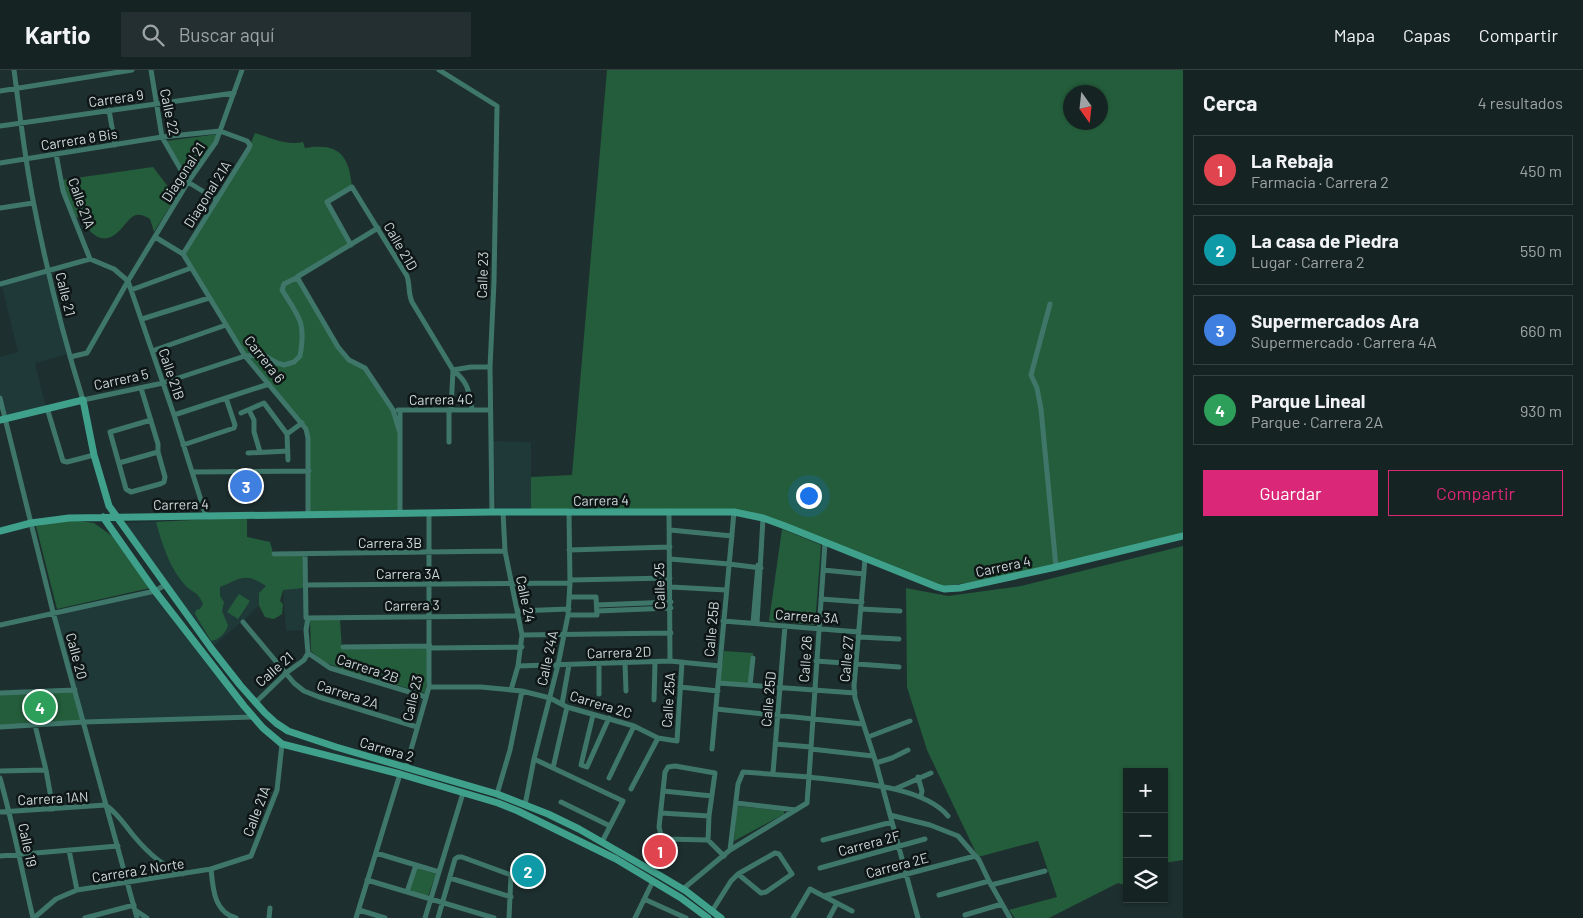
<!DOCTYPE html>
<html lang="es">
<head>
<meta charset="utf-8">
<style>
	body { margin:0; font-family:Barlow,sans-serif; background:#232f30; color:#f1f3f6 }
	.controls { position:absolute; right:15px; bottom:15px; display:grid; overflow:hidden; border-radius:0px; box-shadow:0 1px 4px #0004 }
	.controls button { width:45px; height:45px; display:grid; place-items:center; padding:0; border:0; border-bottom:1px solid #354041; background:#162323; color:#f1f3f6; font:25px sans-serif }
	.compass { position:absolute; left:1063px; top:15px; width:45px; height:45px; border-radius:50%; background:#162323; box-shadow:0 1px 4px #0004; rotate:165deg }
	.you { position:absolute; left:808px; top:425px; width:18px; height:18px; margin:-12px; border:4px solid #fff; border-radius:50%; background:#1a73e8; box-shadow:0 0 0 8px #1a73e833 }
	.badge { display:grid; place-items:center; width:32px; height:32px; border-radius:50%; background:#db2777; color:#fff; font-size:16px; font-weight:700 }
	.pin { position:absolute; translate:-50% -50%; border:2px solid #fff; box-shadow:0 1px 5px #0006 }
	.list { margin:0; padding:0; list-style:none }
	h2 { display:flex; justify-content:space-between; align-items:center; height:65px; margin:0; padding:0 20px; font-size:21px }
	h2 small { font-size:16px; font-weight:400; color:#9ea4a6 }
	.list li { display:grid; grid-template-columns:32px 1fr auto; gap:15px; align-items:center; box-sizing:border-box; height:70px; margin:0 10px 10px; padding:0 10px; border:1px solid #354041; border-radius:0px }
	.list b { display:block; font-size:19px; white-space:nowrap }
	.list p { margin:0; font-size:16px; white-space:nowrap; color:#9ea4a6 }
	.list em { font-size:16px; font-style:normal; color:#9ea4a6 }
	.actions { display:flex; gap:10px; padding:15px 20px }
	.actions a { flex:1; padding:11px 0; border:1px solid #db2777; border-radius:0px; text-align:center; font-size:18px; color:#db2777 }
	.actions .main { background:#db2777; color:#fff }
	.icon { flex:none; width:28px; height:28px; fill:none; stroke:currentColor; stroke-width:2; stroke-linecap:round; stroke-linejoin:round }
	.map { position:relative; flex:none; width:1183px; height:848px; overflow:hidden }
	header { display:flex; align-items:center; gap:30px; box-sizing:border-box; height:70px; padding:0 25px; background:#162323; border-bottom:1px solid #354041 }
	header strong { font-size:24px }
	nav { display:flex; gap:28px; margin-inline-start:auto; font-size:18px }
	.search { width:350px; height:45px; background:#232f30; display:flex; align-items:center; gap:12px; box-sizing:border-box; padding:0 18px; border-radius:0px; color:#9ea4a6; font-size:19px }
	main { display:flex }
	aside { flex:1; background:#162323 }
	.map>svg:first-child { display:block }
</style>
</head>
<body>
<header>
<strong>Kartio</strong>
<div class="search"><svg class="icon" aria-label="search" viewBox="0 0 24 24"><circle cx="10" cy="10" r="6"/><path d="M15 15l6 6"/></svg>Buscar aquí</div>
<nav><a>Mapa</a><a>Capas</a><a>Compartir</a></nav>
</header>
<main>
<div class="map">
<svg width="1183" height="848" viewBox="0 0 1183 848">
	<rect width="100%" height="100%" fill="#1e2f2f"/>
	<path fill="#1f3939" d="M48,202L68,284L35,293L46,338L5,348L0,328V287L18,282L1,213Z
		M493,371L531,372V442H496Z
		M230,448L247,449V467L270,472L274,486L304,485L303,518L306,560L286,561L283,521L280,531L283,534L282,544L274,549H269L265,547L258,536L245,549L211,578L124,453Z
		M155,521L253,647L84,652L53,542Z"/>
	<path fill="#245d3b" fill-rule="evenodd" d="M607,0H1183V466L1011,507L937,517L785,456L734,442L569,438L568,442H531V407L572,405ZM1070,22H1100V52H1070Z
		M255,63C271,68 287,76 303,72L305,78C338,73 349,84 352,117L327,132L351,175L297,208L349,290L365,298L393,340L400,363V443L308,445L306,359L245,286L183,184L250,75Z
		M218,64L189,109L167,71Z
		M153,97L176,127L154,162L150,149C134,139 131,148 121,159C104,178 90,165 81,148L76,147L65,121L62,110Z
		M230,448L247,449V467L270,472L274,486L304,485L303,518L283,520L280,531L283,534L282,544L274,549L265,547L259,535V523L266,516C245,502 242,508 220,517V526L224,532L222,541L228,555C226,563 219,570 211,571L195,544L196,540L200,539L203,534C198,521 192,523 184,514C169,497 162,473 156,452Z
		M70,450L94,453L112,466L150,518L57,539L36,456Z
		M782,459L821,475L815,555L769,551Z
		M1183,476V790L1164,793V702H1127V816L1118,813L1049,848H1015L1009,840L1057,827L1038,771L978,787L927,680L907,617L906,518L948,526L1021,516Z
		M239,524L250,531L238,549L227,542Z
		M310,550H340L342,579L427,578V610L425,623L343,600L322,591L311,581Z
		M724,581L753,583L749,614L720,612Z
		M75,620L84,652L0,657V623Z
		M737,736L784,741V744L734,771Z
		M415,797L436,804L428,826L407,821Z"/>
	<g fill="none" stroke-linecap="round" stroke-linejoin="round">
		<path stroke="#3e7769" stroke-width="5" d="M14,0C20,45 25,91 34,135C47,201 63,266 83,330L163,313L245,286L263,285L277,293L284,295L294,292L300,286C306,253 300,248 282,220L284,214L294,209L299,210
			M151,0L162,67L188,112L217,130
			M439,0L497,36L494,212L490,297L492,442
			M0,21L132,0
			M109,40L115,75
			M0,56L234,23
			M56,84L63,121L90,189
			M0,93L162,67L220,61L247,71L250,75L249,78L183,184
			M0,138L33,133
			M378,158L297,207L338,277L349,290L365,298L393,340L400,363
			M155,167L183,184L245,286L306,359L308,368V445
			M351,175L327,132L352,117L407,206C410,215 408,223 412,232L453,300C468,312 469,321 472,339
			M90,189L114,199L128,211L174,345L206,446
			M0,214L90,189
			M131,220L191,198
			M1050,234L1031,305L1037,318L1041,339L1056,497
			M142,249L209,228
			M152,281L226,255
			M70,287L87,283L128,211L188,112L216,72L242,0
			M453,300L471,297H490
			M141,318L158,374V382L165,407L164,412L160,414L131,422L126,419L110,362L151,350
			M0,328L53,542L137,848
			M47,338L63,391L67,392L94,385
			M249,340L254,350V362L260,382
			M398,340H490
			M449,340V372
			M451,340L453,300
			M400,341V443
			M241,343L264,333L287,364L288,390
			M174,345L269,314
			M287,364L302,353
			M183,375L234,358L235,355L226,328
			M248,383L288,381
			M119,393L158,382
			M192,402L309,401
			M669,441L670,591
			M503,442L505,481L522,565L518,596L511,620
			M670,460L732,466
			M825,473L809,707C848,712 923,715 948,746
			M569,480L670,477
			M274,484L505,481
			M305,484L306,548L518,546
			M670,489L729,494L761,498
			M865,489L854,616L855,628L876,693L918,848
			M823,500L864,504
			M570,510L670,508
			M305,515L570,513
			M671,517L726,520
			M821,529L862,532
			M597,535L671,532
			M861,539L900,541
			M517,541L569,539
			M597,541L671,538
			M568,545H597L596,527H570
			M723,551L859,562
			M243,552L294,613L304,621L319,627L417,657
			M753,553L758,495
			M757,553L763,448
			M0,555L155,521L165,515
			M522,565L671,563
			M859,567L899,569
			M343,577L430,576
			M430,578L522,577
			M308,583L330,598L426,627
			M816,591L899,597
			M625,593L626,621
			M599,594V624
			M518,596L670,591L720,596
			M718,613L855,623
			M750,615L753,588
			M429,617H481L522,621L550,628L567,637L634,656L658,668L677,671L682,592
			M680,617L718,621
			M0,623L75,620
			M654,630L655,592
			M255,633L286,603L304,590L308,583L306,560L308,548
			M562,634L569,595
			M716,639L863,654
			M593,645L581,695L587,697L609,648
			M35,655L46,700L53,739
			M0,657L84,652L253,647
			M868,667L910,651
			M775,674L811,677
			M712,679L734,442
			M811,679L873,686
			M534,689L623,731L602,772
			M876,693L892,688L908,680
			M406,697L429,617V443
			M553,698L567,637
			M0,701L46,700
			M773,703L785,556
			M918,707L922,721L921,726
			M0,708C13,754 22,801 33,848
			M609,708L634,656
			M631,719L658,668
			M895,719L931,703
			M663,721L712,726
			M497,724L510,680L522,621
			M561,732L610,756
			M736,733L796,740
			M525,735L534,689L558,595L568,545L570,513L569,443
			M107,736C118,744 124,754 133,765C147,782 163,797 183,804
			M0,742L106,735
			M661,743L709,746
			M890,745L930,755L958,766L979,790L989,811L1010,848
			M708,770L665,769L661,765L659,757L665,702L668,697L675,696L715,703L709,746L708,770L724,786
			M823,770L892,752
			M69,780L77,820
			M376,783L439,802
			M0,786L118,776
			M820,798L925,769
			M211,799C213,819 214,842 236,848
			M450,808L511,827
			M367,810L494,848
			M991,815L1045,801
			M683,819L730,780L807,733L809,707L743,702L738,714L730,780
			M407,822L416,795
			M939,825L989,811
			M824,826L975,786
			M644,829L686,848
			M135,840L147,848
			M359,840L385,848
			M712,841L731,811L738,804L775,783L779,784L792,804L766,822L761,823L738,804
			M965,845L1002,834
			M34,848L56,829L77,820L211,799L251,786L277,720L282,674
			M85,848L134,835
			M269,848L270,838
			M356,848L400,704
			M425,848L463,723
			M438,848L455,789L458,787H462L511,805L509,848
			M635,848L653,811
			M793,848L810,819L852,841
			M829,848L837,833"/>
		<path stroke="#3fa18b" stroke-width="7" d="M0,350L83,330L94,385L109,436L211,578L240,615L265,643L276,653L288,661L336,677L497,724L548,744L579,759L659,805L686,821L721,848
			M103,447L155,521L244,636L263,658L282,674L400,704L498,733L518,741L616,789L681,828L708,848
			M0,461L31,453L69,448L492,442H734L763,448L785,456L937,517L944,519L960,518L1056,497L1183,466"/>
	</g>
	<g text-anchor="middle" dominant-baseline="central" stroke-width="5" stroke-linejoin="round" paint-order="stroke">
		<g font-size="14" fill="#cfd9d9" stroke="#0e1616">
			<text transform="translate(116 28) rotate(-8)">Carrera 9</text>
			<text transform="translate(170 42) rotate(78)">Calle 22</text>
			<text transform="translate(79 69) rotate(-9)">Carrera 8 Bis</text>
			<text transform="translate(183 102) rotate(-57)">Diagonal 21</text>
			<text transform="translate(207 124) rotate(-58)">Diagonal 21A</text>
			<text transform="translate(82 133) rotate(70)">Calle 21A</text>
			<text transform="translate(401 176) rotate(60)">Calle 21D</text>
			<text transform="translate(482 205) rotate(-88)">Calle 23</text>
			<text transform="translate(66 224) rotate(76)">Calle 21</text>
			<text transform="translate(265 289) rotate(52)">Carrera 6</text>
			<text transform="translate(172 304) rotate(71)">Calle 21B</text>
			<text transform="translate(121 309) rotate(-12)">Carrera 5</text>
			<text transform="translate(441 329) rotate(-1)">Carrera 4C</text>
			<text transform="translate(601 430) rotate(-1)">Carrera 4</text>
			<text transform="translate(181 434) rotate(-1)">Carrera 4</text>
			<text x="390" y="472">Carrera 3B</text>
			<text transform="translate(1003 496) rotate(-12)">Carrera 4</text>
			<text x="408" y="503">Carrera 3A</text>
			<text transform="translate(659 516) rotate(-91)">Calle 25</text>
			<text transform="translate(526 529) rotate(78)">Calle 24</text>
			<text transform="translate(412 535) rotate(-1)">Carrera 3</text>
			<text transform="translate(807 546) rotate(4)">Carrera 3A</text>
			<text transform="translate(711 559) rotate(-85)">Calle 25B</text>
			<text transform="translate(619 582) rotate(-2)">Carrera 2D</text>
			<text transform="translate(77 586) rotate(75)">Calle 20</text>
			<text transform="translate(547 588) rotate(-78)">Calle 24A</text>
			<text transform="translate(805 589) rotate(-86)">Calle 26</text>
			<text transform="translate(846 589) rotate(-85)">Calle 27</text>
			<text transform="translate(368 598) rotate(18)">Carrera 2B</text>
			<text transform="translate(274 599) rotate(-41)">Calle 21</text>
			<text transform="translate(348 624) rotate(18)">Carrera 2A</text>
			<text transform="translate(412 628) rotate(-77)">Calle 23</text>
			<text transform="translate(768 629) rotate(-85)">Calle 25D</text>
			<text transform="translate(668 630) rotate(-86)">Calle 25A</text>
			<text transform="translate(601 634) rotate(17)">Carrera 2C</text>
			<text transform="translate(387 679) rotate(16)">Carrera 2</text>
			<text transform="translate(53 728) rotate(-3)">Carrera 1AN</text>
			<text transform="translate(256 741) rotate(-69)">Calle 21A</text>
			<text transform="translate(869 773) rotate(-15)">Carrera 2F</text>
			<text transform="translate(28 775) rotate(78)">Calle 19</text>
			<text transform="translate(897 795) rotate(-15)">Carrera 2E</text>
			<text transform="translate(138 800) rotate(-9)">Carrera 2 Norte</text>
		</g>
	</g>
</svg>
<div class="controls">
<button>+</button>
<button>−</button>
<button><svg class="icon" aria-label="layers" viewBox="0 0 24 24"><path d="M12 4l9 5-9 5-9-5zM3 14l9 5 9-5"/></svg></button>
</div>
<svg class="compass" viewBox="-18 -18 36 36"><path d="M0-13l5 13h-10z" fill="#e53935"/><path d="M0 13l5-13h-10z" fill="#9ea4a6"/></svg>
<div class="you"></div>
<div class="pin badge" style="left:660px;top:781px;background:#e0444e">1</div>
<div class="pin badge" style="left:528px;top:801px;background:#0f9aa8">2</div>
<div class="pin badge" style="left:246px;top:416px;background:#3f7fe0">3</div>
<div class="pin badge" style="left:40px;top:637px;background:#2e9e5b">4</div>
</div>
<aside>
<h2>Cerca<small>4 resultados</small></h2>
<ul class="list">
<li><span class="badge" style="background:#e0444e">1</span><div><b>La Rebaja</b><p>Farmacia · Carrera 2</p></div><em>450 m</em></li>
<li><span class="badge" style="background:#0f9aa8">2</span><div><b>La casa de Piedra</b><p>Lugar · Carrera 2</p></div><em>550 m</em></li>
<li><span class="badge" style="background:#3f7fe0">3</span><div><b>Supermercados Ara</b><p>Supermercado · Carrera 4A</p></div><em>660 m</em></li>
<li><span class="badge" style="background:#2e9e5b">4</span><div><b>Parque Lineal</b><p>Parque · Carrera 2A</p></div><em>930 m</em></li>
</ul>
<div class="actions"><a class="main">Guardar</a><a>Compartir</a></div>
</aside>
</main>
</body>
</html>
